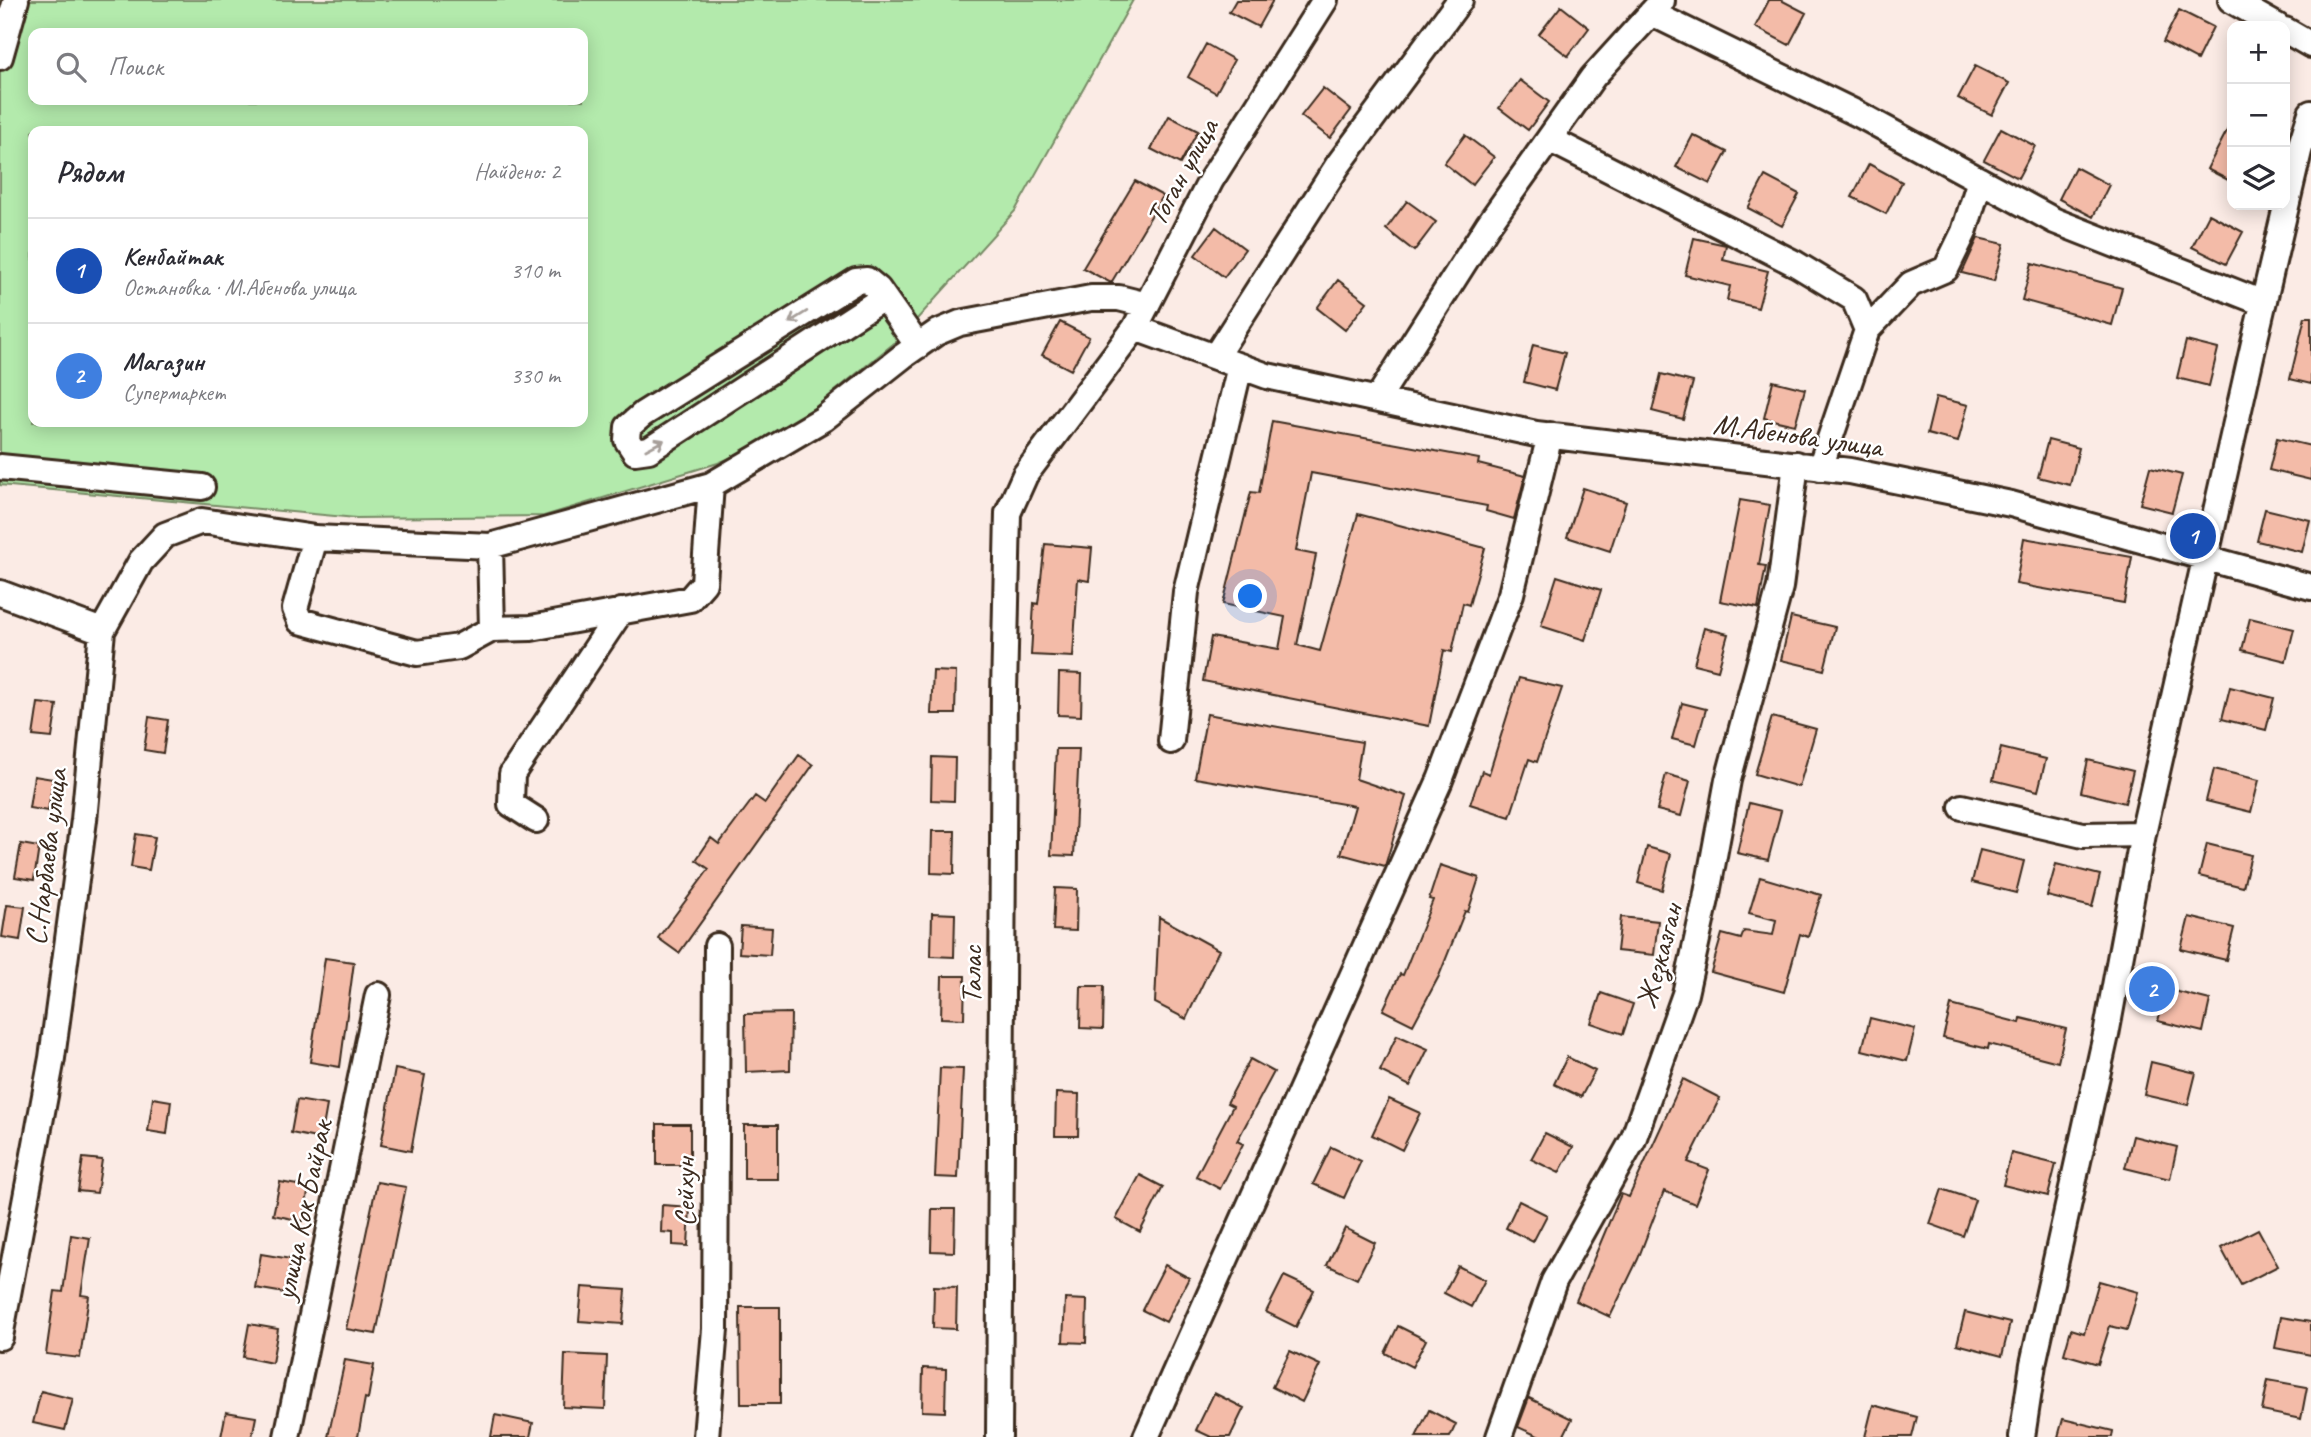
<!DOCTYPE html>
<html lang="ru">
<head>
<meta charset="utf-8">
<style>
	body { margin:0; font-family:Caveat,sans-serif; background:#f2f2f3; color:#2b2b33 }
	.controls { position:absolute; right:21px; top:21px; display:grid; overflow:hidden; border-radius:14px; box-shadow:0 4px 18px #0003 }
	.controls button { width:63px; height:63px; display:grid; place-items:center; padding:0; border:0; border-bottom:2px solid #e1e1e2; background:#fff; color:#2b2b33; font:35px sans-serif }
	.you { position:absolute; left:1251px; top:597px; width:24px; height:24px; margin:-18px; border:5px solid #fff; border-radius:50%; background:#1a73e8; box-shadow:0 0 0 10px #1a73e833 }
	.badge { display:grid; place-items:center; width:46px; height:46px; border-radius:50%; background:#7c3aed; color:#fff; font-size:23px; font-weight:700 }
	.pin { position:absolute; translate:-50% -50%; border:4px solid #fff; box-shadow:0 2px 7px #0006 }
	.list { margin:0; padding:0; list-style:none }
	h2 { display:flex; justify-content:space-between; align-items:center; height:91px; margin:0; padding:0 28px; font-size:30px }
	h2 small { font-size:23px; font-weight:400; color:#7c7c81 }
	.list li { display:grid; grid-template-columns:46px 1fr auto; gap:21px; align-items:center; box-sizing:border-box; height:105px; padding:0 28px; border-top:2px solid #e1e1e2 }
	.list b { display:block; font-size:26px; white-space:nowrap }
	.list p { margin:0; font-size:23px; white-space:nowrap; color:#7c7c81 }
	.list em { font-size:23px; font-style:normal; color:#7c7c81 }
	.icon { flex:none; width:38px; height:38px; fill:none; stroke:currentColor; stroke-width:2; stroke-linecap:round; stroke-linejoin:round }
	.map { position:relative; flex:none; width:2311px; height:1437px; overflow:hidden }
	.search { position:absolute; background:#fff; box-shadow:0 4px 18px #0003; left:28px; top:28px; width:560px; height:77px; display:flex; align-items:center; gap:18px; box-sizing:border-box; padding:0 24px; border-radius:14px; color:#7c7c81; font-size:26px }
	.panel { position:absolute; background:#fff; box-shadow:0 4px 18px #0003; left:28px; top:126px; width:560px; height:301px; border-radius:14px }
	.map>svg:first-child { display:block }
</style>
</head>
<body>
<div class="map">
<svg width="2311" height="1437" viewBox="0 0 2311 1437">
	<rect width="100%" height="100%" fill="#fbebe5"/>
	<filter id="ink" filterUnits="userSpaceOnUse"><feTurbulence type="fractalNoise" baseFrequency=".0143" numOctaves="2"/><feDisplacementMap in="SourceGraphic" scale="14" xChannelSelector="R" yChannelSelector="G"/><feConvolveMatrix kernelMatrix="1 2 1 2 8 2 1 2 1" color-interpolation-filters="sRGB"/></filter>
	<g filter="url(#ink)">
		<path fill="#b3eaac" stroke="#778a65" stroke-width="2" fill-rule="evenodd" d="M0,0H1133L1015,211L898,340L776,439L718,463L544,516L356,518L0,485ZM33,33H583V100H33ZM33,131H583V422H33Z"/>
		<path fill="#f3bba8" stroke="#3b2a1e" stroke-width="2" d="M1236,0H1273L1258,27L1229,12Z
			M1769,0H1781L1806,13L1789,45L1755,27Z
			M1561,6L1589,28L1568,56L1539,34Z
			M2179,10L2213,27L2197,60L2163,42Z
			M1206,44L1234,60L1216,93L1188,77Z
			M1975,66L2009,83L1992,115L1958,98Z
			M1520,80L1549,102L1528,130L1499,108Z
			M1323,88L1351,110L1330,138L1301,116Z
			M1169,116L1198,131L1180,164L1151,149Z
			M2232,121V182L2207,169Z
			M2001,128L2035,146L2018,178L1984,160Z
			M1465,135L1494,157L1472,185L1444,163Z
			M1693,135L1727,152L1710,184L1676,167Z
			M1869,164L1902,182L1886,214L1852,197Z
			M2075,167L2109,185L2093,217L2059,199Z
			M1765,176L1799,194L1782,226L1748,208Z
			M1135,181L1163,196L1111,283L1083,268Z
			M1407,201L1436,222L1414,251L1386,229Z
			M2209,214L2243,232L2226,264L2192,247Z
			M1216,227L1245,249L1224,277L1195,255Z
			M1694,238L1726,245L1723,260L1768,271L1758,308L1727,300L1730,286L1685,275Z
			M1978,238L2004,244L1994,281L1962,273Z
			M2032,263L2122,288L2112,325L2022,300Z
			M1338,280L1367,302L1345,330L1317,308Z
			M2305,317H2311V384L2290,379Z
			M1060,322L1089,337L1071,370L1042,355Z
			M2186,341L2218,349L2209,386L2177,378Z
			M1533,345L1565,353L1555,390L1524,382Z
			M1661,374L1693,382L1683,419L1652,411Z
			M1773,381L1805,389L1795,425L1764,418Z
			M1936,397L1968,405L1958,442L1927,434Z
			M1272,421L1479,459L1478,464L1525,476L1514,519L1486,511L1487,506L1311,473L1296,551L1316,555L1297,645L1320,651L1358,514L1485,548L1469,605L1463,603L1452,652L1444,650L1429,726L1203,681L1211,637L1279,649L1285,617L1223,604L1251,492L1259,493Z
			M2277,438L2311,446V480L2269,470Z
			M2048,440L2079,448L2070,485L2038,477Z
			M2150,467L2182,475L2172,512L2140,504Z
			M1583,488L1626,502L1610,551L1567,537Z
			M1740,500L1770,505L1759,565L1766,566L1758,608L1720,601Z
			M2265,509L2310,520L2302,552L2257,541Z
			M2024,538L2132,557L2124,603L2016,584Z
			M1045,544L1092,548L1089,581L1078,579L1073,657L1031,655L1034,603L1038,604Z
			M1557,576L1601,590L1585,640L1541,626Z
			M1791,617L1835,627L1824,670L1781,660Z
			M2250,618L2294,629L2286,661L2242,650Z
			M1704,628L1728,634L1718,670L1694,664Z
			M933,671L956,672L955,714H931Z
			M1059,673L1082,674L1081,716L1058,715Z
			M1519,678L1562,688L1537,762L1529,759L1510,817L1470,804L1482,771L1489,774Z
			M2230,687L2274,698L2266,730L2222,719Z
			M38,703L57,705L52,738L33,736Z
			M1682,703L1706,709L1696,745L1672,739Z
			M1207,714L1362,742L1356,779L1406,796L1385,866L1341,854L1355,806L1195,778Z
			M149,717L168,720L163,753L144,750Z
			M1772,717L1816,729L1799,787L1755,774Z
			M2001,748L2046,759L2038,791L1993,780Z
			M1056,749H1079L1074,856L1051,855Z
			M799,755L813,765L679,953L658,938L709,869L696,860L711,838L719,844L755,796L765,803Z
			M932,757L955,758L954,801L931,800Z
			M2088,760L2133,771L2125,803L2081,792Z
			M2214,769L2259,780L2251,812L2206,801Z
			M1666,774L1690,781L1681,816L1657,810Z
			M34,776L53,779L48,811L29,808Z
			M1749,803L1781,811L1768,860L1737,853Z
			M932,831H955L954,874L931,873Z
			M136,834L155,837L149,870L131,867Z
			M21,844L39,847L34,880L15,877Z
			M2207,844L2251,855L2243,887L2199,876Z
			M1647,847L1671,854L1662,890L1638,883Z
			M1980,850L2024,861L2016,893L1972,882Z
			M2056,864L2100,875L2092,907L2047,896Z
			M1440,865L1479,878L1468,912L1465,911L1439,976L1413,1025L1383,1010L1400,974L1403,975L1433,900L1429,899Z
			M1760,877L1821,895L1808,937L1800,934L1784,992L1711,972L1722,934L1741,939L1744,931L1773,935L1776,920L1749,913Z
			M1055,888L1077,889L1076,931L1053,930Z
			M7,905L25,907L20,940L2,937Z
			M932,913L955,914L954,957L931,956Z
			M1159,917L1219,950L1186,1019L1155,1003Z
			M1621,917L1658,921L1654,955L1617,951Z
			M2189,917L2234,928L2226,960L2181,949Z
			M741,926L772,928L770,955L739,953Z
			M325,958L354,962L340,1067L310,1062Z
			M942,976H965L964,1019L941,1018Z
			M1081,986H1104L1103,1029L1080,1028Z
			M2166,989L2210,1000L2203,1032L2158,1021Z
			M1601,993L1633,1004L1623,1034L1591,1023Z
			M1951,1005L2020,1023L2021,1018L2066,1029L2058,1062L1989,1044L1988,1049L1943,1038Z
			M791,1013L790,1070L746,1072L745,1014Z
			M1870,1018L1915,1029L1907,1061L1862,1050Z
			M1397,1035L1428,1049L1410,1086L1380,1071Z
			M1567,1057L1595,1071L1581,1097L1554,1084Z
			M1250,1059L1274,1072L1237,1141L1243,1144L1220,1189L1196,1176L1233,1106L1227,1103Z
			M2151,1062L2196,1073L2188,1105L2144,1095Z
			M940,1068L963,1069L958,1178L935,1177Z
			M395,1069L425,1075L411,1151L381,1145Z
			M1683,1079L1720,1098L1688,1162L1709,1170L1695,1204L1664,1191L1638,1259L1610,1317L1576,1301L1621,1194L1629,1197Z
			M1056,1093L1079,1094L1078,1136H1055Z
			M153,1098L171,1101L167,1134L148,1131Z
			M1389,1099L1420,1113L1402,1150L1372,1135Z
			M297,1100L327,1105L321,1139L291,1133Z
			M657,1124H690V1165H657Z
			M744,1125H778V1179H744Z
			M1545,1133L1573,1147L1559,1173L1531,1159Z
			M2133,1136L2177,1147L2170,1179L2125,1168Z
			M1331,1147L1361,1161L1344,1198L1313,1184Z
			M2011,1153L2056,1164L2048,1196L2003,1185Z
			M83,1158L102,1160L97,1193L78,1191Z
			M1140,1175L1163,1187L1140,1232L1116,1219Z
			M280,1182L309,1187L303,1221L273,1215Z
			M377,1182L406,1187L376,1334L346,1329Z
			M1942,1189L1975,1200L1963,1236L1930,1224Z
			M1519,1201L1547,1215L1533,1242L1506,1228Z
			M662,1205L690,1207L688,1246L673,1245V1233L661,1232Z
			M932,1209H955L954,1252L931,1251Z
			M1345,1228L1375,1243L1357,1279L1327,1265Z
			M2258,1229L2278,1266L2241,1285L2221,1248Z
			M71,1235L90,1238L81,1295L89,1296L80,1358L46,1354L55,1291L63,1292Z
			M261,1254L291,1259L285,1293L255,1288Z
			M1165,1265L1189,1278L1166,1322L1142,1310Z
			M1458,1266L1485,1280L1471,1307L1444,1293Z
			M1284,1276L1314,1290L1296,1327L1266,1312Z
			M2099,1281L2138,1292L2127,1330L2110,1326L2098,1364L2064,1354L2071,1329L2084,1333Z
			M934,1286L957,1287L956,1329L933,1328Z
			M582,1287L626,1290L623,1324L579,1321Z
			M1065,1299L1087,1300L1086,1343L1063,1342Z
			M740,1307H780V1404H741Z
			M1965,1312L2010,1323L2002,1356L1957,1344Z
			M2281,1317L2311,1322V1355L2275,1348Z
			M249,1324L278,1329L272,1363L243,1357Z
			M1398,1326L1426,1340L1412,1367L1385,1353Z
			M1290,1351L1320,1365L1302,1402L1272,1387Z
			M565,1354L607,1356L605,1409L563,1407Z
			M345,1360L374,1365L368,1399L365,1398L358,1437H328Z
			M923,1368L946,1369L945,1412L922,1411Z
			M2268,1380L2307,1387L2301,1419L2262,1411Z
			M41,1391L73,1399L65,1430L33,1423Z
			M1214,1393L1244,1408L1230,1437H1211L1196,1430Z
			M1529,1398L1572,1419L1563,1437H1540L1518,1427Z
			M1873,1405L1917,1417L1912,1437H1865Z
			M1429,1410L1456,1424L1450,1437H1416Z
			M226,1412L256,1417L252,1437H221Z
			M495,1415L533,1423L530,1437H491Z
			M2063,1419L2113,1431L2112,1437H2058Z"/>
		<g fill="none" stroke-linecap="round" stroke-linejoin="round">
			<defs>
				<path id="minor" d="M2231,0L2277,26
					M1651,13L1860,115L2055,221L2263,303
					M2285,30L2311,45
					M0,57L16,0
					M1549,139L1796,264L1854,299L1867,330L1820,468
					M883,298L649,450L635,452L627,440L628,427L643,414L856,281L867,280L878,289L918,346
					M1135,328L1267,376L1536,434L1850,471L2011,504L2311,587
					M1867,330L1911,284L1946,269L1964,232L1980,180
					M1215,357L1338,165L1460,0
					M1378,398L1488,225L1593,77L1662,1
					M0,467L202,487
					M315,538L295,609L300,621L417,653L459,647L492,629L531,628L690,599L704,583L711,485
					M490,546L492,629
					M0,593L102,631L141,561L165,535L202,521L315,538L490,546L711,485L823,419L903,356L936,333L960,323L1091,298H1119L1147,305
					M1171,741L1186,592L1240,366
					M1962,807L2083,835L2143,834
					M536,820L511,804L512,774L621,611
					M0,1337L52,1058L84,820L102,631
					M287,1437L378,995
					M706,1437L715,1329L717,946
					M999,1437L1004,693L1008,513L1025,475L1135,328L1211,180L1325,0
					M1146,1437L1440,780L1511,594L1550,435
					M1499,1437L1554,1281L1633,1140L1685,994L1706,899L1728,780L1780,587L1796,464
					M2022,1437L2033,1364L2106,1035L2143,834L2254,343L2299,151L2311,113"/>
			</defs>
			<use href="#minor" stroke="#3b2a1e" stroke-width="30"/>
			<use href="#minor" stroke="#fff" stroke-width="24"/>
		</g>
		<defs><path id="oneway-shaft" d="M-6 0H5M1.5-3L5.5 0L1.5 3" fill="none" stroke-width="1.6" stroke-linecap="round" stroke-linejoin="round" transform="scale(1.75)"/></defs>
		<g stroke="#a79f9a">
			<use href="#oneway-shaft" transform="translate(798 317) rotate(148)"/>
			<use href="#oneway-shaft" transform="translate(655 445) rotate(-28)"/>
		</g>
	</g>
	<g text-anchor="middle" dominant-baseline="central" stroke-width="5" stroke-linejoin="round" paint-order="stroke">
		<g font-size="30" fill="#3b2a1e" stroke="#fff">
			<text transform="translate(1182 172) rotate(-61)">Тоган улица</text>
			<text transform="translate(1798 435) rotate(8)">М.Абенова улица</text>
			<text transform="translate(46 857) rotate(-83)">С.Нарбаева улица</text>
			<text transform="translate(1659 956) rotate(-75)">Жезказган</text>
			<text transform="translate(971 975) rotate(-90)">Талас</text>
			<text transform="translate(684 1192) rotate(-90)">Сейхун</text>
			<text transform="translate(303 1210) rotate(-78)">улица Кок Байрак</text>
		</g>
	</g>
</svg>
<div class="controls">
<button>+</button>
<button>−</button>
<button><svg class="icon" aria-label="layers" viewBox="0 0 24 24"><path d="M12 4l9 5-9 5-9-5zM3 14l9 5 9-5"/></svg></button>
</div>
<div class="you"></div>
<div class="pin badge" style="left:2193px;top:536px;background:#1a4fb4">1</div>
<div class="pin badge" style="left:2152px;top:989px;background:#3f7fe0">2</div>
<div class="search"><svg class="icon" aria-label="search" viewBox="0 0 24 24"><circle cx="10" cy="10" r="6"/><path d="M15 15l6 6"/></svg>Поиск</div>
<section class="panel">
<h2>Рядом<small>Найдено: 2</small></h2>
<ul class="list">
<li><span class="badge" style="background:#1a4fb4">1</span><div><b>Кенбайтак</b><p>Остановка · М.Абенова улица</p></div><em>310 m</em></li>
<li><span class="badge" style="background:#3f7fe0">2</span><div><b>Магазин</b><p>Супермаркет</p></div><em>330 m</em></li>
</ul>
</section>
</div>
</body>
</html>
